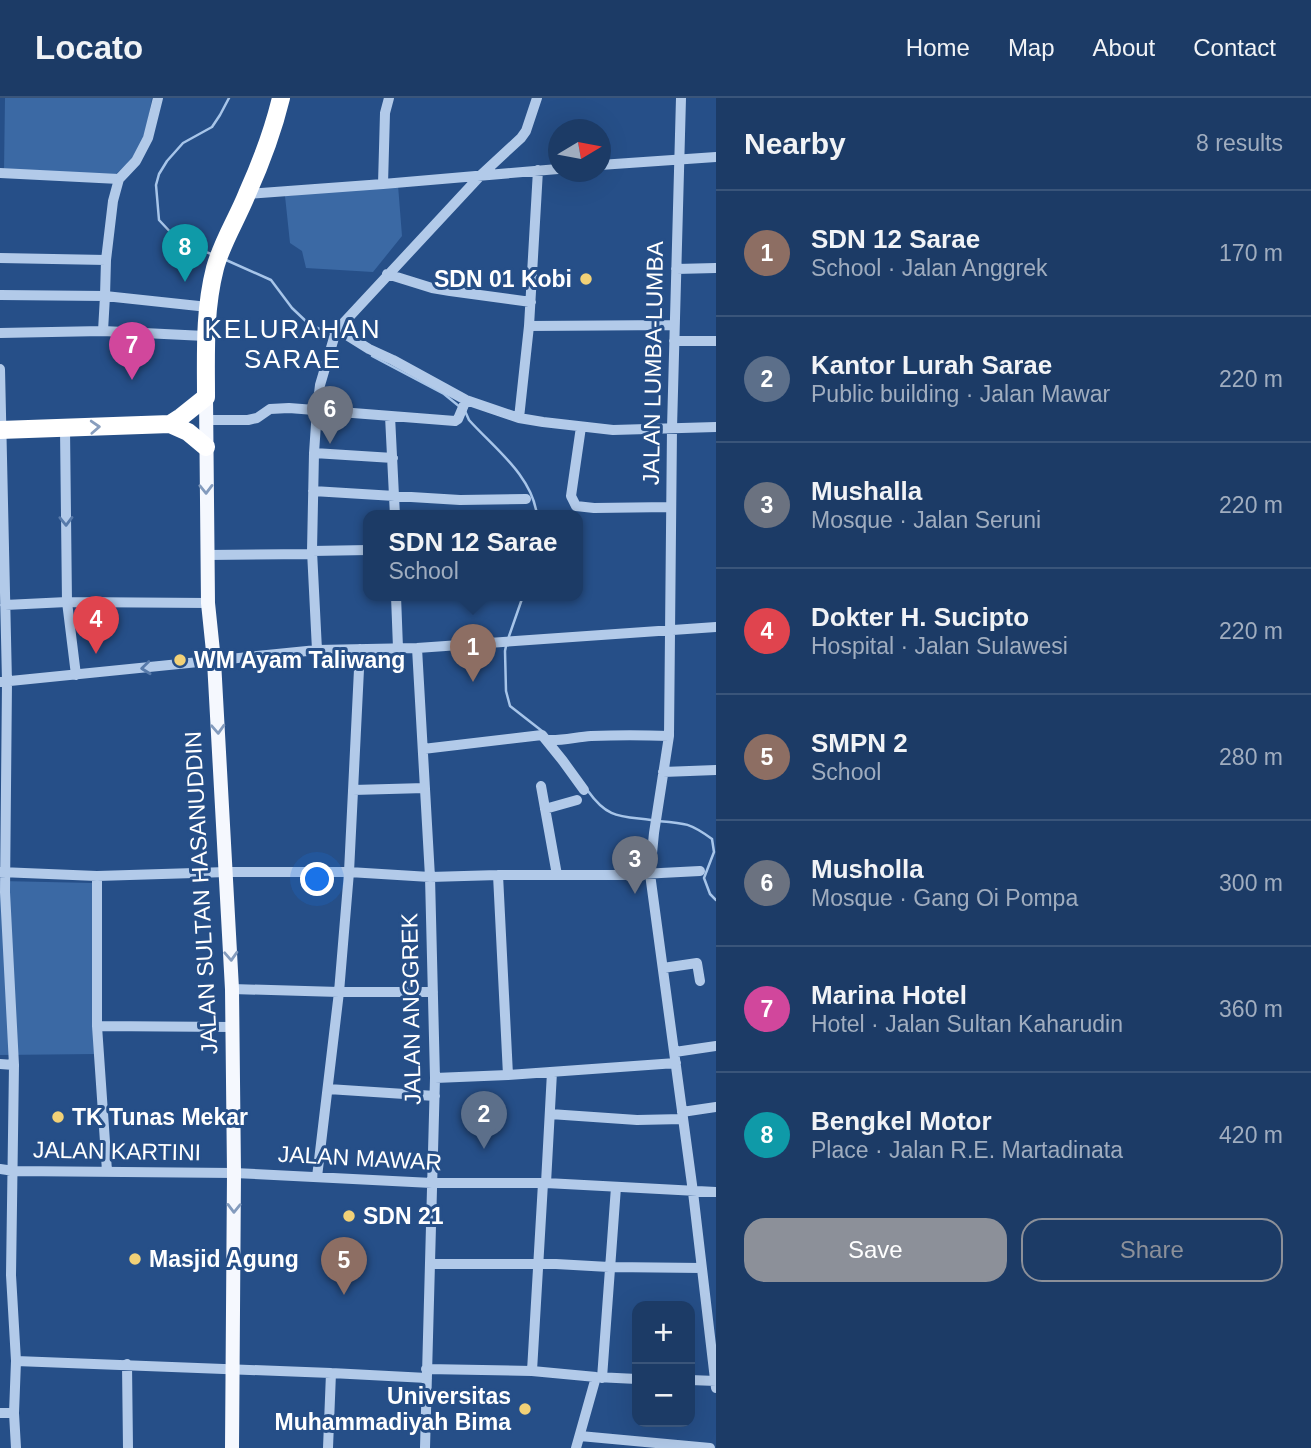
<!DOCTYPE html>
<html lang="en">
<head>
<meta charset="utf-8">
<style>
	body { margin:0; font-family:Arial,sans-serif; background:#25426c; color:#f1f3f6 }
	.controls { position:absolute; right:21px; bottom:21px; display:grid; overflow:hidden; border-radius:14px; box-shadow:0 7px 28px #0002 }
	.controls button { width:63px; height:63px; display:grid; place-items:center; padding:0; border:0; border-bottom:2px solid #3a557a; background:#1c3b66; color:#f1f3f6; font:35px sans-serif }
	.compass { position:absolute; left:548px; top:21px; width:63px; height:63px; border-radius:50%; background:#1c3b66; box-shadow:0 7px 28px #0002; rotate:80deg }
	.you { position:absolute; left:318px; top:782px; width:24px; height:24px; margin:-18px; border:5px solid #fff; border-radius:50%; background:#1a73e8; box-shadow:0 0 0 10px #1a73e833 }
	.badge { display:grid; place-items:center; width:46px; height:46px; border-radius:50%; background:#8c9099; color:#fff; font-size:23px; font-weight:700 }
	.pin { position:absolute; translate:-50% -58px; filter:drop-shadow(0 2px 4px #0008) }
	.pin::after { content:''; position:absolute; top:37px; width:24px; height:21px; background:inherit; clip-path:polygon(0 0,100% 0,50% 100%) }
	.popup { position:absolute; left:363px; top:412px; width:220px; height:91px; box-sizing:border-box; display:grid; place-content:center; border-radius:14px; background:#1c3b66; filter:drop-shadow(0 2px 5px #0005); font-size:23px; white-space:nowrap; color:#a0adbf }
	.popup b { font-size:26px; color:#f1f3f6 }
	.popup::after { content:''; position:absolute; left:50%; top:100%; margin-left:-14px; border:14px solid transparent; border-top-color:#1c3b66 }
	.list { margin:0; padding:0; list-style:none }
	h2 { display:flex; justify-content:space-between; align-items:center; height:91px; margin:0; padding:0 28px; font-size:30px }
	h2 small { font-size:23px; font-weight:400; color:#a0adbf }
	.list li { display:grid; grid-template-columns:46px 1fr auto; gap:21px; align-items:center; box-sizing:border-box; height:126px; padding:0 28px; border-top:2px solid #3a557a }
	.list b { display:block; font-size:26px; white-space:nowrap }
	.list p { margin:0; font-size:23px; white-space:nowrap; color:#a0adbf }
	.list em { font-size:23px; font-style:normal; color:#a0adbf }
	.actions { display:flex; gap:14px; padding:21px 28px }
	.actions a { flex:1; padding:16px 0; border:2px solid #8c9099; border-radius:21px; text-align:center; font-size:24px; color:#8c9099 }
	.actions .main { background:#8c9099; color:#fff }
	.map { position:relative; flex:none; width:716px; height:1350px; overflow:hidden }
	header { display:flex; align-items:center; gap:42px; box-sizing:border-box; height:98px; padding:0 35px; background:#1c3b66; border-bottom:2px solid #3a557a }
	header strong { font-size:33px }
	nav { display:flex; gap:38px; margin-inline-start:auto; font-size:24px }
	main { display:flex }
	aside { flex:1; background:#1c3b66 }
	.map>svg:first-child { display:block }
</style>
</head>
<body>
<header>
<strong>Locato</strong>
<nav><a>Home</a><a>Map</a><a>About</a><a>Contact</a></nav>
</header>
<main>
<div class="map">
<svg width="716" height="1350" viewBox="0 0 716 1350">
	<rect width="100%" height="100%" fill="#264f88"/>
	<path fill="#3b69a4" d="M5,0H152L145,38L136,58L116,76L4,73Z
		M398,87L402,138L373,174L306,170L302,153L290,145L285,98Z
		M0,783L93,785L96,956L0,957Z"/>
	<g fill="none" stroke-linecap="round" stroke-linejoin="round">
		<path stroke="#a7c5e9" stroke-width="2.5" d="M214,157L195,150L175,139L159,122L156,87L159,76L167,63L183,45L212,29L220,17L229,0
			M226,162L271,182L292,210L311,228L333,235
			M372,258L444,296L460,309
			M465,313L469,322C494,350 533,378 537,418
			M508,541L523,498
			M506,548L505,553L506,593L510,608L542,633
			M588,693C608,721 620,718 651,722
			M658,723C685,725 690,725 712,741L714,754L704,780L710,796L716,802"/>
		<path stroke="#b2cae9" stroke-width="10" d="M681,0L672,330L669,638L654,735L650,776L693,1094L716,1290
			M600,67L716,59
			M0,75L119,81L136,63L148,40L158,0
			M383,86L385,15L389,0
			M248,96L383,86L558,71
			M0,160L106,162L113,103L119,81
			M676,171L716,170
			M387,176L432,190L450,193L531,204
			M0,197L105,198L106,162
			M529,228L674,227
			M337,231L369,251L393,262L466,302L519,320L543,324L613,332L716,329
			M103,233L205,238
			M0,235L103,233L105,198L208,209
			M674,243H716
			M0,271L7,584L5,794L14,967
			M390,318L395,418
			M519,320L529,228L538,72
			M206,322H248L257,320L270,311L289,310L455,323L458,321L466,302
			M581,329L571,398L576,408L594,410L671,409
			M65,331L67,504L76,577
			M314,355L393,360
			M313,393L460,402L526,401
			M312,453L368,452
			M207,457L313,456
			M396,498L398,550
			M5,507L67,504L208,505
			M417,550L430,779L435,980L425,1350
			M317,552L312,453L314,355L317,312L320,287L336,233L481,77L521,40L526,33L537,0
			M0,584L317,552L417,550L716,529
			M547,642C562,643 576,639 591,638C617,637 643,637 669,638
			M423,651L542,637L563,663L584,692
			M663,674L716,672
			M541,688L557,777
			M353,692L425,690
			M545,711L577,702
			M0,774L97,778L227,774H349L430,779L498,777H622L700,773
			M498,777L508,977
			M97,778V928L107,1073
			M663,870L697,865L700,883
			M232,891L339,894H433
			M97,928L232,929
			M675,954L716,948
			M0,966L14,967L11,1177L16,1263L14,1315L16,1350
			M435,980L508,977L676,965
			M328,991L435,998
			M682,1014L716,1009
			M550,1016L637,1022L683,1021
			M0,1071L14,1073L234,1075L432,1085H546L716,1094
			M317,1079L339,894L349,774L360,551
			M546,1085L552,974
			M431,1166H556L609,1169L702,1170
			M16,1263L331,1275L427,1280
			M127,1266L128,1350
			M426,1271L532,1273L596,1279L637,1281
			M532,1273L543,1085
			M602,1280L616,1089
			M690,1282L716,1283
			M0,1315H14
			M580,1338L710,1350
			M328,1350L331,1275
			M576,1350L596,1279"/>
		<path stroke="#f5f8fe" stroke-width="14" d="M206,299L208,505L214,563L232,891L234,1075L232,1350"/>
		<path stroke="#fff" stroke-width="18" d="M170,326L181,319L206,299C206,255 204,213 215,170C222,144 237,121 247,96C261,65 273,33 281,0
			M0,332L170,326L188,334L206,349"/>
	</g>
	<defs><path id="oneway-chevron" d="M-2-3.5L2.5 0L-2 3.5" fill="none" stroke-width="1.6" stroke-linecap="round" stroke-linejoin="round" transform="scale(1.75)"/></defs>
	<use stroke="#889ebe" href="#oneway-chevron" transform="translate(95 329) rotate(-3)"/>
	<g stroke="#839bbd">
		<use href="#oneway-chevron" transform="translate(206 391) rotate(89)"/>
		<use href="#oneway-chevron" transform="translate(218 631) rotate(87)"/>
		<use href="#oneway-chevron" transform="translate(231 858) rotate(87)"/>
		<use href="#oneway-chevron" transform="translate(234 1110) rotate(91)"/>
	</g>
	<g stroke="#577aaa">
		<use href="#oneway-chevron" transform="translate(66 423) rotate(89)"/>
		<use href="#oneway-chevron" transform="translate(146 570) rotate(174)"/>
	</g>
	<g fill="#f2d177" stroke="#264f88" stroke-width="2.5">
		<circle cx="586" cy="181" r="7"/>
		<circle cx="180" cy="562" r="7"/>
		<circle cx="58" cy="1019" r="7"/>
		<circle cx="349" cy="1118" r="7"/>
		<circle cx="135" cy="1161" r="7"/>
		<circle cx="525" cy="1311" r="7"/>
	</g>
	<g text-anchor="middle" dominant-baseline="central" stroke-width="6" stroke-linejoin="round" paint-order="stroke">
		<g font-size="23" font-weight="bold" fill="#fff" stroke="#264f88" text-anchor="start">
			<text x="572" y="181" text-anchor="end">SDN 01 Kobi</text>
			<text x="194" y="562">WM Ayam Taliwang</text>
			<text x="72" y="1019">TK Tunas Mekar</text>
			<text x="363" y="1118">SDN 21</text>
			<text x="149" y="1161">Masjid Agung</text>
			<text x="511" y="1298" text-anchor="end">Universitas<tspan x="511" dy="26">Muhammadiyah Bima</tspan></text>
		</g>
		<g font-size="23" fill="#fff" stroke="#264f88">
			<text transform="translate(653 265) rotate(-89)">JALAN LUMBA-LUMBA</text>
			<text transform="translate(201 795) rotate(-93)">JALAN SULTAN HASANUDDIN</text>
			<text transform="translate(411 911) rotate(-91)">JALAN ANGGREK</text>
			<text transform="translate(117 1053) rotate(1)">JALAN KARTINI</text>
			<text transform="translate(360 1060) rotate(3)">JALAN MAWAR</text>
		</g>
		<g font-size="26" letter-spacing="2" fill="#fff" stroke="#264f88">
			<text x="293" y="231">KELURAHAN<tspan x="293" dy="30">SARAE</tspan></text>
		</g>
	</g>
</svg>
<div class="controls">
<button>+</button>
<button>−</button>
</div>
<svg class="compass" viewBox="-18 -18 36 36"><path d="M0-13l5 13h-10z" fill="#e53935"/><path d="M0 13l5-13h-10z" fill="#a0adbf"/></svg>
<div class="you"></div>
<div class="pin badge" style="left:473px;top:584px;background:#8d6e63">1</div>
<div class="popup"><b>SDN 12 Sarae</b>School</div>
<div class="pin badge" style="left:484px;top:1051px;background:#5c6f8a">2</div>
<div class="pin badge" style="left:635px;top:796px;background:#6b7280">3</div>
<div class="pin badge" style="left:96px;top:556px;background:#e0444e">4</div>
<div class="pin badge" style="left:344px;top:1197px;background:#8d6e63">5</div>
<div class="pin badge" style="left:330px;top:346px;background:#6b7280">6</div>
<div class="pin badge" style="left:132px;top:282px;background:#d1479c">7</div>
<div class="pin badge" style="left:185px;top:184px;background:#0f9aa8">8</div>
</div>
<aside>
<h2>Nearby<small>8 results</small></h2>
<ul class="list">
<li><span class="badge" style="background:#8d6e63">1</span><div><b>SDN 12 Sarae</b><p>School · Jalan Anggrek</p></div><em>170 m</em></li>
<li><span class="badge" style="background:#5c6f8a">2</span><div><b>Kantor Lurah Sarae</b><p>Public building · Jalan Mawar</p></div><em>220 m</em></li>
<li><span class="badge" style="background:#6b7280">3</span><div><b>Mushalla</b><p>Mosque · Jalan Seruni</p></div><em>220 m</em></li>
<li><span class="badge" style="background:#e0444e">4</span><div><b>Dokter H. Sucipto</b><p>Hospital · Jalan Sulawesi</p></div><em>220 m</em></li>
<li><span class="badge" style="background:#8d6e63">5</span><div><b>SMPN 2</b><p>School</p></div><em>280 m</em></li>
<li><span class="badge" style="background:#6b7280">6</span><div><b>Musholla</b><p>Mosque · Gang Oi Pompa</p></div><em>300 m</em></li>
<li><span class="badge" style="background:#d1479c">7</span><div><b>Marina Hotel</b><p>Hotel · Jalan Sultan Kaharudin</p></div><em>360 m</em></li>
<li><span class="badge" style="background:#0f9aa8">8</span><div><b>Bengkel Motor</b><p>Place · Jalan R.E. Martadinata</p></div><em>420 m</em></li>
</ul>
<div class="actions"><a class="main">Save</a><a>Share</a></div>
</aside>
</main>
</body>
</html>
